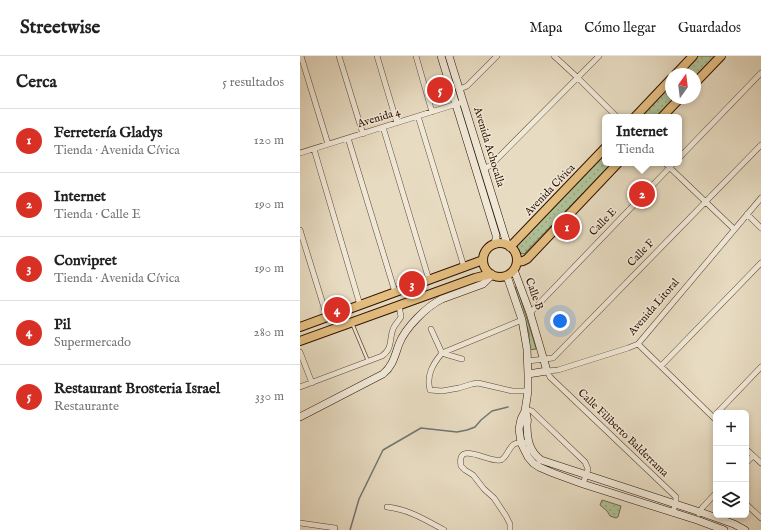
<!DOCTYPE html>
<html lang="es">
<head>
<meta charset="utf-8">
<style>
	body { margin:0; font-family:"IM FELL English",serif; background:#f6f6f6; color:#222 }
	.controls { position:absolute; right:12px; bottom:12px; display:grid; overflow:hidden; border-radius:6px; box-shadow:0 2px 6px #0003 }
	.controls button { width:36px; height:36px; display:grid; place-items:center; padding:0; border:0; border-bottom:1px solid #e0e0e0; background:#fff; color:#222; font:20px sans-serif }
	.compass { position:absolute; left:365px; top:12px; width:36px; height:36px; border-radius:50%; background:#fff; box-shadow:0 2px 6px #0003; rotate:14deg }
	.you { position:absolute; left:260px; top:265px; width:14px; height:14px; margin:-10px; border:3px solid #fff; border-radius:50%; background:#1a73e8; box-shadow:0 0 0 6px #1a73e833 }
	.badge { display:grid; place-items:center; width:26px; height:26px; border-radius:50%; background:#d93025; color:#fff; font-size:13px; font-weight:700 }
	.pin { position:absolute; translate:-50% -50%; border:2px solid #fff; box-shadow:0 1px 4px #0006 }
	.popup { position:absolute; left:302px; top:58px; width:80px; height:52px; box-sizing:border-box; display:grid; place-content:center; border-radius:6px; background:#fff; filter:drop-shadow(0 1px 3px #0005); font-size:13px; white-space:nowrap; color:#767676 }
	.popup b { font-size:15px; color:#222 }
	.popup::after { content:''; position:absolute; left:50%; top:100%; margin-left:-8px; border:8px solid transparent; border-top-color:#fff }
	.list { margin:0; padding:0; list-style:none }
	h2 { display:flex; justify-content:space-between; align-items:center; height:52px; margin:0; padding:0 16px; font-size:17px }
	h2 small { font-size:13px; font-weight:400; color:#767676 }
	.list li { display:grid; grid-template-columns:26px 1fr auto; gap:12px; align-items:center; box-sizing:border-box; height:64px; padding:0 16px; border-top:1px solid #e0e0e0 }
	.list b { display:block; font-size:15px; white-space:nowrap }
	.list p { margin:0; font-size:13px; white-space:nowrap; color:#767676 }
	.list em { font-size:13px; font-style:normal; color:#767676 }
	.icon { flex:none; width:22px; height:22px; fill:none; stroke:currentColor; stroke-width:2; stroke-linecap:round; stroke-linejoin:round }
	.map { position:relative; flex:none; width:461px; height:474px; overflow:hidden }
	header { display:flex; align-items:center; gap:24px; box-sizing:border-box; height:56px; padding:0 20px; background:#fff; border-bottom:1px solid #e0e0e0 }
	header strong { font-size:19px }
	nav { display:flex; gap:22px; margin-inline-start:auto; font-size:14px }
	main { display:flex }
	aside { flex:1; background:#fff }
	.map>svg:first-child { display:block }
</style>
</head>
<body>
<header>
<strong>Streetwise</strong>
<nav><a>Mapa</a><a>Cómo llegar</a><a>Guardados</a></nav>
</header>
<main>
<aside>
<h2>Cerca<small>5 resultados</small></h2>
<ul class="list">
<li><span class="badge">1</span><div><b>Ferretería Gladys</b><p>Tienda · Avenida Cívica</p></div><em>120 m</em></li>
<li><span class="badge">2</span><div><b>Internet</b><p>Tienda · Calle E</p></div><em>190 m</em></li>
<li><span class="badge">3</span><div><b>Convipret</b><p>Tienda · Avenida Cívica</p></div><em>190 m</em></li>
<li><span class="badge">4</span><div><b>Pil</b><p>Supermercado</p></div><em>280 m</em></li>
<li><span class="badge">5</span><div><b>Restaurant Brosteria Israel</b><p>Restaurante</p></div><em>330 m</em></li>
</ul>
</aside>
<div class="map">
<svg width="461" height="474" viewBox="0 0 461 474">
	<defs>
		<pattern id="park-dots" width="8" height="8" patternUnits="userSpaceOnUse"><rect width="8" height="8" fill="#afc197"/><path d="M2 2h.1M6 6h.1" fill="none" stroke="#97a580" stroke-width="1.8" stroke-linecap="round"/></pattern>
	</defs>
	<rect width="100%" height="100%" fill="#e7dbc1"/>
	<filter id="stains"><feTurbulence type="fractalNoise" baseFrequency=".005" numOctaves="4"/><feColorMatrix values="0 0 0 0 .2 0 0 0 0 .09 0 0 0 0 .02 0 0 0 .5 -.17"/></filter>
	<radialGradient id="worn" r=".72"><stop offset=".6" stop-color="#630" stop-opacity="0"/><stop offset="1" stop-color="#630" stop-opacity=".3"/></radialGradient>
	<path fill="#afc197" stroke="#70694c" d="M215,231H217L236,292V293L229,294V277Z"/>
	<path fill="url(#park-dots)" stroke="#70694c" d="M398,0H415L395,21V18H381Z
		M371,28V42H375L356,61H339Z
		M305,97V107H312L224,198L220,197L217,192L218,187Z
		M302,444L321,450L318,461L316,462L310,460L307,455L300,449Z"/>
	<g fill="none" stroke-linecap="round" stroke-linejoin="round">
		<path stroke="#717672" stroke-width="1.5" d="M50,474L59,443L83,394L121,372L157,376L167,374L175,371L181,364L192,355L208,351"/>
		<defs>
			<path id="lane" d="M52,267L68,305"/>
			<path id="street" d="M1,0L28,88
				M39,0L63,78
				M77,0L97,67
				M116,0L132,56
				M254,0L278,22L317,61
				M160,33L167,30L197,0
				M118,60L164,211
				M83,71L129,224
				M48,82L95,236
				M14,93L60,249
				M0,97L163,46
				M379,102L461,17
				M365,107L434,173
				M184,113L191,109L299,0
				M447,158L461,172
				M0,174L27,261
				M230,257L374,107
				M222,264L142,297C133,308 126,319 130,334L142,335L159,332L172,328L178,327L212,335H228
				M131,273L142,297L145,298L162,303
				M338,288L416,364
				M0,296L12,327
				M228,305L253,302L461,89
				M361,310L461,207
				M0,331L82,300C93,292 89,284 93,273C95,268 99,265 101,261L99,249
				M226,353L232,355L235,358L285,406L288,413L283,428
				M417,357L461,311
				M446,393L461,407
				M446,407L453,400
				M446,448L461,462
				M87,451C108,453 126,464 144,474
				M373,457L376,444V441L250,321L247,315L258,314L328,292L338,288L461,142
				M399,458L402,452L416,437
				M0,467L35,472
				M210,474V468L206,460L194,442L184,433L173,419L165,414L161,410C156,383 190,408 201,404C207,401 208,393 213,389C216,386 223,387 228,386"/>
			<path id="secondary" d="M141,0L196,179V183L195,188
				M149,0L204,178L207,188
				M214,214L230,257L247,315L228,318
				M207,220L222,264L227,293L228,318V335L225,355L221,363L219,373L221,387L228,401L233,407L239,411L253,417L283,428L397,464L424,474
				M225,355C228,360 228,363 227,368C227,383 229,395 241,404L400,456L434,468L445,474
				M0,361L83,318C93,310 95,299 99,288C105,272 127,250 142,243L183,228L192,219"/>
			<path id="primary" d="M376,18L393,0
				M395,27L421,0
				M335,61L371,23
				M362,61L380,42
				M183 204a17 17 0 1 1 34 0a17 17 0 1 1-34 0Z
				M210,191L305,92
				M217,206L223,205L227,203L318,107
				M0,271L183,204
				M0,285L175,222L191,218"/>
		</defs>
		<use href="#lane" stroke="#5e4431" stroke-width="4"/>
		<use href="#street" stroke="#5e4431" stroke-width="6"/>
		<use href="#secondary" stroke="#311101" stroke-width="8"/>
		<use href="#primary" stroke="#311101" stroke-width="10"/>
		<use href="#lane" stroke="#efe8d7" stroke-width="2.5"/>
		<use href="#street" stroke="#efe8d7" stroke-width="5"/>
		<use href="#secondary" stroke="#efe8d7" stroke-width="7"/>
		<use href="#primary" stroke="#e4be80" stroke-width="8"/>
	</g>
	<g text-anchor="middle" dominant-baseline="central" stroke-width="3" stroke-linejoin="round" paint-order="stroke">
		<g font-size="11" fill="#311101" stroke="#efe8d7">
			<text transform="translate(79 62) rotate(-17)">Avenida 4</text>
			<text transform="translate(189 91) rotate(73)">Avenida Achocalla</text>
			<text transform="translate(250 134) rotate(-46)">Avenida Cívica</text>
			<text transform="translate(303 166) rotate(-46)">Calle E</text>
			<text transform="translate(341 197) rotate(-46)">Calle F</text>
			<text transform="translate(234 238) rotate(70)">Calle B</text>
			<text transform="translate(354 251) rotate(-49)">Avenida Litoral</text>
			<text transform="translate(323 377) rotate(44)">Calle Filiberto Balderrama</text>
		</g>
	</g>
	<rect width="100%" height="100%" filter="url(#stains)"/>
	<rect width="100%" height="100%" fill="url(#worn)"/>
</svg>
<div class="controls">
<button>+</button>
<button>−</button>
<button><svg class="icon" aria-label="layers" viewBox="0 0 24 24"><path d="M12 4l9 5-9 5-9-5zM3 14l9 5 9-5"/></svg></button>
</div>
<svg class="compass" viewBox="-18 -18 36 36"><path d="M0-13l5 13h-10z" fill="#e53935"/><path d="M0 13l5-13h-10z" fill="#767676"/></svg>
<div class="you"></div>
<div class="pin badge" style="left:267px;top:171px">1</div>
<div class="pin badge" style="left:342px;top:138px">2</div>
<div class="popup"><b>Internet</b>Tienda</div>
<div class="pin badge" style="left:112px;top:228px">3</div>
<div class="pin badge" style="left:37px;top:254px">4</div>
<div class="pin badge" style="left:140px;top:34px">5</div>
</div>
</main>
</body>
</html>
